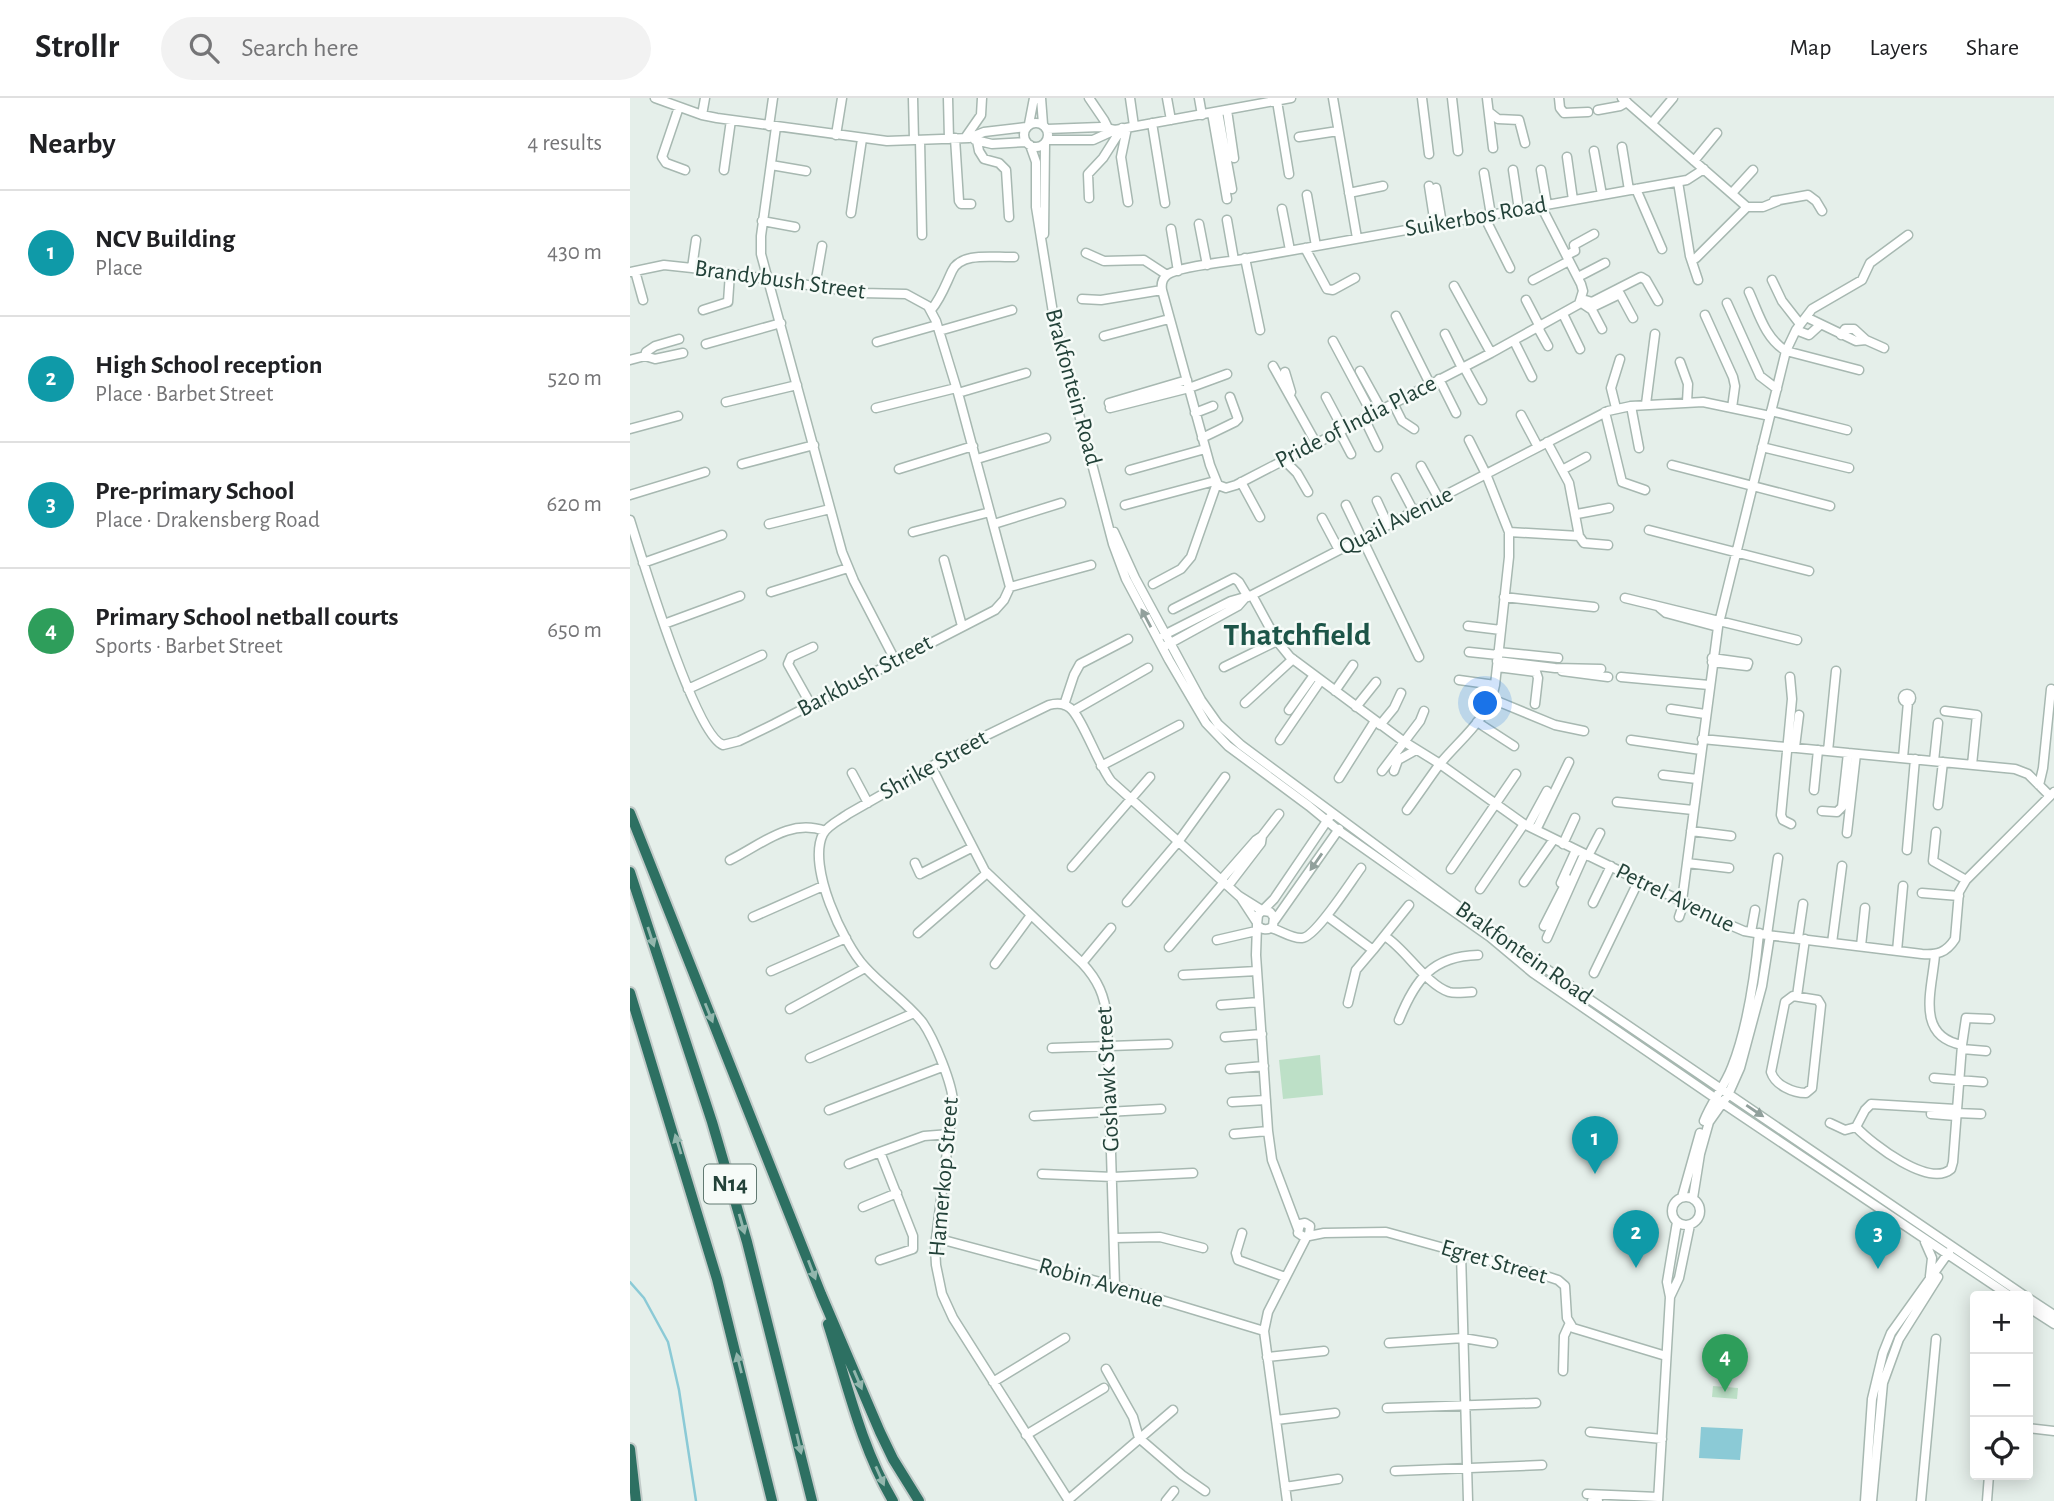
<!DOCTYPE html>
<html lang="en">
<head>
<meta charset="utf-8">
<style>
	body { margin:0; font-family:"Alegreya Sans",sans-serif; background:#f2f2f2; color:#202124 }
	.controls { position:absolute; right:21px; bottom:21px; display:grid; overflow:hidden; border-radius:7px; box-shadow:0 4px 18px #0003 }
	.controls button { width:63px; height:63px; display:grid; place-items:center; padding:0; border:0; border-bottom:2px solid #e0e0e0; background:#fff; color:#202124; font:35px sans-serif }
	.you { position:absolute; left:856px; top:606px; width:24px; height:24px; margin:-18px; border:5px solid #fff; border-radius:50%; background:#1a73e8; box-shadow:0 0 0 10px #1a73e833 }
	.badge { display:grid; place-items:center; width:46px; height:46px; border-radius:50%; background:#0b8043; color:#fff; font-size:23px; font-weight:700 }
	.pin { position:absolute; translate:-50% -58px; filter:drop-shadow(0 2px 4px #0008) }
	.pin::after { content:''; position:absolute; top:37px; width:24px; height:21px; background:inherit; clip-path:polygon(0 0,100% 0,50% 100%) }
	.list { margin:0; padding:0; list-style:none }
	h2 { display:flex; justify-content:space-between; align-items:center; height:91px; margin:0; padding:0 28px; font-size:30px }
	h2 small { font-size:23px; font-weight:400; color:#757577 }
	.list li { display:grid; grid-template-columns:46px 1fr auto; gap:21px; align-items:center; box-sizing:border-box; height:126px; padding:0 28px; border-top:2px solid #e0e0e0 }
	.list b { display:block; font-size:26px; white-space:nowrap }
	.list p { margin:0; font-size:23px; white-space:nowrap; color:#757577 }
	.list em { font-size:23px; font-style:normal; color:#757577 }
	.icon { flex:none; width:38px; height:38px; fill:none; stroke:currentColor; stroke-width:2; stroke-linecap:round; stroke-linejoin:round }
	.map { position:relative; flex:none; width:1424px; height:1403px; overflow:hidden }
	header { display:flex; align-items:center; gap:42px; box-sizing:border-box; height:98px; padding:0 35px; background:#fff; border-bottom:2px solid #e0e0e0 }
	header strong { font-size:33px }
	nav { display:flex; gap:38px; margin-inline-start:auto; font-size:24px }
	.search { width:490px; height:63px; background:#f2f2f2; display:flex; align-items:center; gap:18px; box-sizing:border-box; padding:0 24px; border-radius:38px; color:#757577; font-size:26px }
	main { display:flex }
	aside { flex:1; background:#fff }
	.map>svg:first-child { display:block }
</style>
</head>
<body>
<header>
<strong>Strollr</strong>
<div class="search"><svg class="icon" aria-label="search" viewBox="0 0 24 24"><circle cx="10" cy="10" r="6"/><path d="M15 15l6 6"/></svg>Search here</div>
<nav><a>Map</a><a>Layers</a><a>Share</a></nav>
</header>
<main>
<aside>
<h2>Nearby<small>4 results</small></h2>
<ul class="list">
<li><span class="badge" style="background:#0f9aa8">1</span><div><b>NCV Building</b><p>Place</p></div><em>430 m</em></li>
<li><span class="badge" style="background:#0f9aa8">2</span><div><b>High School reception</b><p>Place · Barbet Street</p></div><em>520 m</em></li>
<li><span class="badge" style="background:#0f9aa8">3</span><div><b>Pre-primary School</b><p>Place · Drakensberg Road</p></div><em>620 m</em></li>
<li><span class="badge" style="background:#2e9e5b">4</span><div><b>Primary School netball courts</b><p>Sports · Barbet Street</p></div><em>650 m</em></li>
</ul>
</aside>
<div class="map">
<svg width="1424" height="1403" viewBox="0 0 1424 1403">
	<rect width="100%" height="100%" fill="#e5efea"/>
	<path fill="#bde0c7" d="M690,957L693,997L653,1001L649,962Z
		M1083,1288L1108,1290L1107,1301L1082,1299Z"/>
	<path fill="#8bcad6" d="M1071,1329L1113,1331L1110,1362L1069,1360Z"/>
	<g fill="none" stroke-linecap="round" stroke-linejoin="round">
		<path stroke="#8bcad6" stroke-width="2.5" d="M0,1184L14,1200L38,1244L49,1292L66,1403"/>
		<defs>
			<path id="minor" d="M25,0L72,17L87,20L257,43L339,40L354,34L396,29
				M283,0L284,42
				M318,0L319,41
				M411,0L413,26
				M459,0L474,22L479,32
				M500,0L504,28
				M537,0L541,22
				M569,0L572,17
				M703,0L727,140
				M792,0L799,56
				M822,0L828,53
				M857,0L863,50
				M929,0L930,10L934,15L958,14
				M992,0L1117,109H1133L1148,103
				M647,3L659,76
				M49,9L32,59L36,65L55,72
				M597,12L604,60
				M968,12L990,8L997,4
				M588,14L602,91
				M859,14L868,21L889,22L895,45
				M582,15L597,101
				M72,17L75,0
				M394 37a12 12 0 1 1 24 0a12 12 0 1 1-24 0Z
				M522,25L535,105
				M1022,25L1043,0
				M399,26L404,0
				M139,28L143,0
				M146,29L131,138V156L212,454L224,483L265,562
				M497,30L491,59L498,104
				M417,31L471,29L485,32
				M206,37L212,0
				M669,39L708,33
				M325,40L329,103L331,106H341
				M335,40L351,17L352,0
				M290,42L292,137
				M345,42L362,46L396,44
				M417,42H463L485,32L661,0
				M347,43L349,53L354,61L369,65L376,72L379,119
				M400,47L406,64V109L424,221L483,446L496,481L539,562L576,625L598,648L679,708L708,732L860,839L903,875L1085,1000L1380,1198
				M992,49L999,92
				M964,53L972,97
				M937,59L943,102
				M1064,63L1087,35
				M141,67L176,73
				M94,72L101,22
				M883,72L889,112
				M911,72L917,107
				M854,75L861,117
				M1048,84L1060,158L1068,182
				M799,88L805,127
				M806,90L812,126
				M1006,91L1032,151
				M719,95L753,88
				M1102,95L1123,72
				M677,97L686,148
				M459,100L458,76L473,60L492,30
				M1144,103L1178,97L1186,103L1192,113
				M911,108L951,186L953,193L949,206L861,255L606,387L596,390L588,387L580,367L532,192C531,186 532,181 537,177C547,169 593,164 608,162L1006,91L1057,82L1074,71
				M652,111L660,152
				M221,115L232,41
				M854,118L880,170
				M597,122L604,162
				M132,123L165,129
				M569,126L577,167
				M541,131L548,173
				M414,136L415,45
				M675,150L697,191L703,192L725,180
				M456,155L474,163L514,162L537,177
				M937,157L945,153L944,147L964,136
				M615,160L630,232
				M1066,160L1117,109
				M62,170L66,142
				M5,173L13,202
				M0,174L34,167L62,170L232,195L276,196L298,208L306,223L328,295L380,489L374,502L365,512L144,626L109,643L93,647C65,637 11,457 0,422
				M948,179L975,165
				M903,182L939,163
				M1142,182L1152,203L1170,226
				M185,188L192,148
				M824,188L861,255
				M1119,194C1129,216 1135,240 1156,253L1229,272
				M452,201L471,202L532,192
				M952,201L962,204L1011,179L1016,182L1028,203
				M896,202L910,229
				M950,204L962,212L972,231
				M1097,205L1130,278L1147,291
				M965,208L990,196L1003,220
				M73,212L98,204L100,175
				M301,212C311,200 315,188 322,173C331,153 365,160 384,159
				M933,216L950,251
				M1075,217L1103,279L1105,288L1102,310
				M766,218L800,286
				M1176,219L1226,243L1236,242L1254,250
				M908,230L918,248
				M1166,232L1179,237L1190,227
				M309,233L382,212
				M815,236L832,270
				M1211,237L1215,231H1224L1236,242
				M474,238L539,221
				M49,241L25,248L16,254L15,258L25,261L53,255
				M703,243L742,316
				M884,243L902,279
				M247,244L307,227
				M76,246L151,225
				M0,262L15,258
				M1050,264L1058,286L1057,304
				M643,268L686,345
				M834,269L852,302
				M730,273L751,311
				M655,274L661,294
				M809,281L826,315
				M328,295L396,275
				M696,299L713,331
				M96,304L167,287
				M479,305L557,282
				M763,305L772,323L784,331
				M1016,306L1025,236
				M1001,308L1009,350
				M246,310L326,290
				M480,310L559,290L597,276
				M986,310L981,290L990,261
				M1141,313L1217,332
				M975,314L992,384L1015,392
				M565,315L583,308
				M891,317L908,349
				M734,320L748,349
				M0,331L48,318
				M709,333L721,356
				M572,340L605,324L608,321L600,299
				M917,344L939,385L949,438
				M1132,349L1219,370
				M347,361L416,340
				M654,362L667,375L678,394
				M112,366L184,347
				M1042,367L1200,408
				M791,368L809,401
				M269,371L343,348
				M500,372L575,351
				M932,372L956,359
				M766,380L784,414
				M611,384L630,419
				M0,397L75,374
				M747,403L758,427
				M495,407L585,383
				M716,407L789,559
				M947,416L979,410
				M692,420L709,452
				M139,426L200,411
				M364,426L431,405
				M1019,432L1179,473
				M283,434L360,414
				M484,434L505,480L571,602L588,626L611,647L840,817L962,903L1395,1198
				M879,434L949,438
				M949,438L954,445L978,447
				M314,462L332,528
				M13,465L92,437
				M523,486L551,471L561,459L587,385
				M380,489L461,467
				M141,494L218,470
				M622,497L647,543L660,559L773,643L810,666L894,726L1100,827L1114,833L1137,837L1292,856C1307,857 1316,855 1325,841L1329,794L1336,782L1424,694
				M874,499L964,509
				M995,500L1167,542
				M1030,510L1036,515L1088,529
				M543,511L604,480L609,484L618,499
				M34,526L110,498
				M838,528L871,532
				M534,537L601,503L622,497L978,313L1001,308L1073,304L1140,318
				M537,547L608,508L615,500
				M839,554L868,557
				M868,554L928,560
				M867,563L925,570L971,571
				M1082,564L1117,568L1118,565L1082,560
				M594,569L647,543
				M867,569L906,574L908,580L905,606
				M932,573L978,579
				M991,579L1079,587
				M1160,579L1162,601L1151,717L1153,722L1161,726
				M829,582L865,587
				M58,591L132,557
				M705,593L723,567
				M1273 600a4 4 0 1 1 8 0a4 4 0 1 1-8 0Z
				M862,601L925,627L954,633
				M615,605L663,561
				M181,607L158,566L161,559L183,549
				M434,607L444,577L450,566L498,541
				M726,609L746,584
				M1041,611L1075,616
				M659,612L684,577
				M443,613L518,570
				M1315,613L1347,617L1342,667
				M847,624L884,648
				M750,627L764,610L771,595
				M1072,641L1385,671L1398,676L1420,698
				M650,642L691,582
				M1001,642L1071,652
				M1165,649L1169,617
				M1198,653L1206,573
				M1273,660L1278,604
				M1304,663L1308,625
				M301,668L355,773L452,865C468,882 475,898 477,921L485,1188
				M471,668L549,627
				M752,673L790,623L794,613
				M764,673L768,662L786,652
				M222,675L238,705
				M1033,677L1067,681
				M709,680L745,623
				M1409,687L1413,670L1421,591
				M1184,692L1188,652
				M987,704L1063,712
				M1308,707L1313,664
				M777,712C788,697 798,682 809,667C830,641 859,621 865,587L879,459V434L856,376L839,342
				M1192,713L1207,714L1212,709L1218,655
				M898,728L917,693
				M906,732L939,664
				M1061,733L1101,738
				M1306,734L1303,763L1336,782
				M1217,735L1226,656
				M933,746L945,720
				M1277,752L1285,661
				M958,758L970,735
				M100,762C131,747 159,720 195,733
				M285,765L290,776L341,750
				M1057,765L1099,770
				M442,769L520,679
				M821,771L886,676
				M591,782L626,742L632,738L649,716
				M894,784L924,741
				M931,785L946,752
				M598,788L631,745L632,738
				M850,791L894,726
				M1292,795L1329,798
				M611,800L626,823
				M1052,803L1088,529L1156,253L1166,232L1182,211L1232,182L1240,165L1278,137
				M497,804L548,744L595,679
				M963,805L981,768
				M634,813L640,814L644,819L643,828C638,833 632,832 627,827L628,817L644,801L699,720
				M697,818L743,852L779,807
				M123,819L193,788
				M1049,819L1054,804
				M645,822L709,731
				M627,827L626,857L638,1033L642,1062L668,1131
				M914,828L938,781
				M641,830C650,832 662,841 672,840C686,839 721,783 731,770
				M1121,834L1125,812
				M288,835L357,775
				M1137,837L1148,760
				M756,839C776,852 797,887 819,894C826,896 835,894 842,894
				M917,840L954,757
				M1168,840L1173,806
				M587,842L626,833
				M1202,845L1212,768
				M1231,848L1235,810
				M539,849L594,784
				M1267,853L1273,788
				M1305,857C1302,892 1285,938 1332,947L1323,1064L1321,1071C1299,1090 1242,1046 1226,1029L1235,1012L1241,1006L1326,1011
				M452,865L481,830
				M365,866L401,817
				M141,873L216,840
				M964,875L1009,782
				M553,877L627,873
				M1163,898L1188,902L1191,907L1182,990L1176,995C1163,995 1145,987 1141,974L1155,904Z
				M1167,898L1175,841
				M718,905L726,872L743,852
				M591,907L629,904
				M160,911L235,870
				M769,922C785,882 802,858 848,857
				M595,939L632,936
				M1332,947L1336,920L1360,921
				M422,950L538,946
				M1332,951L1356,953
				M180,960L284,915
				M600,971L634,968
				M1304,980L1353,984
				M602,1004L636,1002
				M199,1012L312,969
				M1326,1015L1351,1016
				M1301,1016L1326,1018
				M404,1018L531,1011
				M1074,1023C1081,1004 1095,988 1102,969C1117,931 1125,877 1129,835
				M1200,1025L1215,1032L1226,1029
				M604,1036L638,1033
				M250,1054L294,1038L320,1036
				M219,1066L250,1054L283,1138V1151L250,1162
				M412,1076L483,1079L563,1075
				M1042 1113a14 14 0 1 1 28 0a14 14 0 1 1-28 0Z
				M1052,1099L1070,1035
				M1063,1100L1070,1056L1079,1024L1098,997L1110,970L1132,888L1140,837
				M233,1109L267,1095
				M612,1135L606,1155L608,1162L655,1179
				M679,1137L680,1128L675,1125L670,1126L668,1135L674,1139L694,1135L756,1134L919,1179L928,1182L935,1188L937,1220L943,1230L1036,1258
				M306,1140L485,1188L634,1233
				M485,1140L530,1139L573,1150
				M1295,1144L1302,1160L1300,1178
				M831,1155L838,1403
				M1040,1199L1049,1180L1060,1127
				M1398,1200L1424,1217
				M1398,1209L1424,1226
				M759,1245L833,1240L863,1245
				M637,1259L694,1253
				M476,1271L503,1319L509,1340L552,1377L575,1393
				M933,1273L934,1238L939,1227
				M363,1284L435,1240
				M757,1310L906,1305
				M646,1322L705,1315
				M1398,1330L1424,1333
				M960,1334L1032,1341
				M396,1337L474,1290
				M765,1373L912,1367
				M655,1389L708,1381
				M957,1396L1028,1399
				M438,1402L543,1312
				M439,1403L323,1220L312,1196L306,1167L305,1149L323,1005C323,987 304,941 293,925C277,904 253,889 235,869C213,845 177,768 193,736C198,727 210,722 218,716L351,640L419,607C426,605 434,605 440,610C452,619 468,666 481,683L609,798L633,813
				M536,1403L544,1393
				M657,1403L634,1233L638,1214L677,1138
				M962,1403H968
				M1028,1403L1040,1199L1037,1184L1047,1124
				M1235,1403L1242,1301L1253,1255L1261,1235L1319,1154
				M1242,1403L1253,1285L1269,1241L1308,1179
				M1291,1403L1306,1241
				M1357,1403L1359,1377"/>
			<path id="highway" d="M0,715L191,1196L250,1334L263,1361L289,1403
				M0,774L82,1024L117,1144L182,1403
				M0,895L87,1181L142,1403
				M198,1226C217,1285 231,1349 263,1403
				M0,1351L6,1403"/>
		</defs>
		<use href="#minor" stroke="#a7b8b1" stroke-width="11"/>
		<use href="#highway" stroke="#c1cac8" stroke-width="14"/>
		<use href="#minor" stroke="#fff" stroke-width="8"/>
		<use href="#highway" stroke="#2d7062" stroke-width="10"/>
	</g>
	<defs><path id="oneway-solid" d="M-6-.8H1V-3.2L6.5 0L1 3.2V.8H-6Z" transform="scale(1.75)"/></defs>
	<g fill="#91a09c">
		<use href="#oneway-solid" transform="translate(516 520) rotate(-118)"/>
		<use href="#oneway-solid" transform="translate(686 764) rotate(125)"/>
		<use href="#oneway-solid" transform="translate(1125 1013) rotate(34)"/>
	</g>
	<g fill="#92b6ad">
		<use href="#oneway-solid" transform="translate(21 839) rotate(72)"/>
		<use href="#oneway-solid" transform="translate(79 915) rotate(68)"/>
		<use href="#oneway-solid" transform="translate(48 1046) rotate(-107)"/>
		<use href="#oneway-solid" transform="translate(112 1126) rotate(74)"/>
		<use href="#oneway-solid" transform="translate(182 1172) rotate(69)"/>
		<use href="#oneway-solid" transform="translate(109 1265) rotate(-104)"/>
		<use href="#oneway-solid" transform="translate(228 1282) rotate(67)"/>
		<use href="#oneway-solid" transform="translate(169 1346) rotate(77)"/>
		<use href="#oneway-solid" transform="translate(250 1378) rotate(66)"/>
	</g>
	<g text-anchor="middle" dominant-baseline="central" stroke-width="5" stroke-linejoin="round" paint-order="stroke">
		<rect fill="#f6fbf8" stroke="#627a72" stroke-width="2" x="74" y="1066.5" width="52" height="39" rx="5"/>
		<g font-size="23" font-weight="bold" fill="#234239">
			<text x="100" y="1086">N14</text>
		</g>
		<g font-size="24" fill="#234239" stroke="#f6fbf8">
			<text transform="translate(846 119) rotate(-10)">Suikerbos Road</text>
			<text transform="translate(150 182) rotate(8)">Brandybush Street</text>
			<text transform="translate(443 289) rotate(75)">Brakfontein Road</text>
			<text transform="translate(726 324) rotate(-27)">Pride of India Place</text>
			<text transform="translate(766 423) rotate(-27)">Quail Avenue</text>
			<text transform="translate(235 578) rotate(-28)">Barkbush Street</text>
			<text transform="translate(304 667) rotate(-29)">Shrike Street</text>
			<text transform="translate(1045 800) rotate(26)">Petrel Avenue</text>
			<text transform="translate(894 855) rotate(35)">Brakfontein Road</text>
			<text transform="translate(478 981) rotate(-93)">Goshawk Street</text>
			<text transform="translate(314 1079) rotate(-85)">Hamerkop Street</text>
			<text transform="translate(864 1164) rotate(16)">Egret Street</text>
			<text transform="translate(471 1185) rotate(16)">Robin Avenue</text>
		</g>
		<g font-size="32" font-weight="bold" fill="#1d5548" stroke="#f6fbf8">
			<text x="667" y="537">Thatchfield</text>
		</g>
	</g>
</svg>
<div class="controls">
<button>+</button>
<button>−</button>
<button><svg class="icon" aria-label="locate" viewBox="0 0 24 24"><circle cx="12" cy="12" r="6"/><path d="M12 2v4M12 18v4M2 12h4M18 12h4"/></svg></button>
</div>
<div class="you"></div>
<div class="pin badge" style="left:965px;top:1076px;background:#0f9aa8">1</div>
<div class="pin badge" style="left:1006px;top:1170px;background:#0f9aa8">2</div>
<div class="pin badge" style="left:1248px;top:1171px;background:#0f9aa8">3</div>
<div class="pin badge" style="left:1095px;top:1294px;background:#2e9e5b">4</div>
</div>
</main>
</body>
</html>
